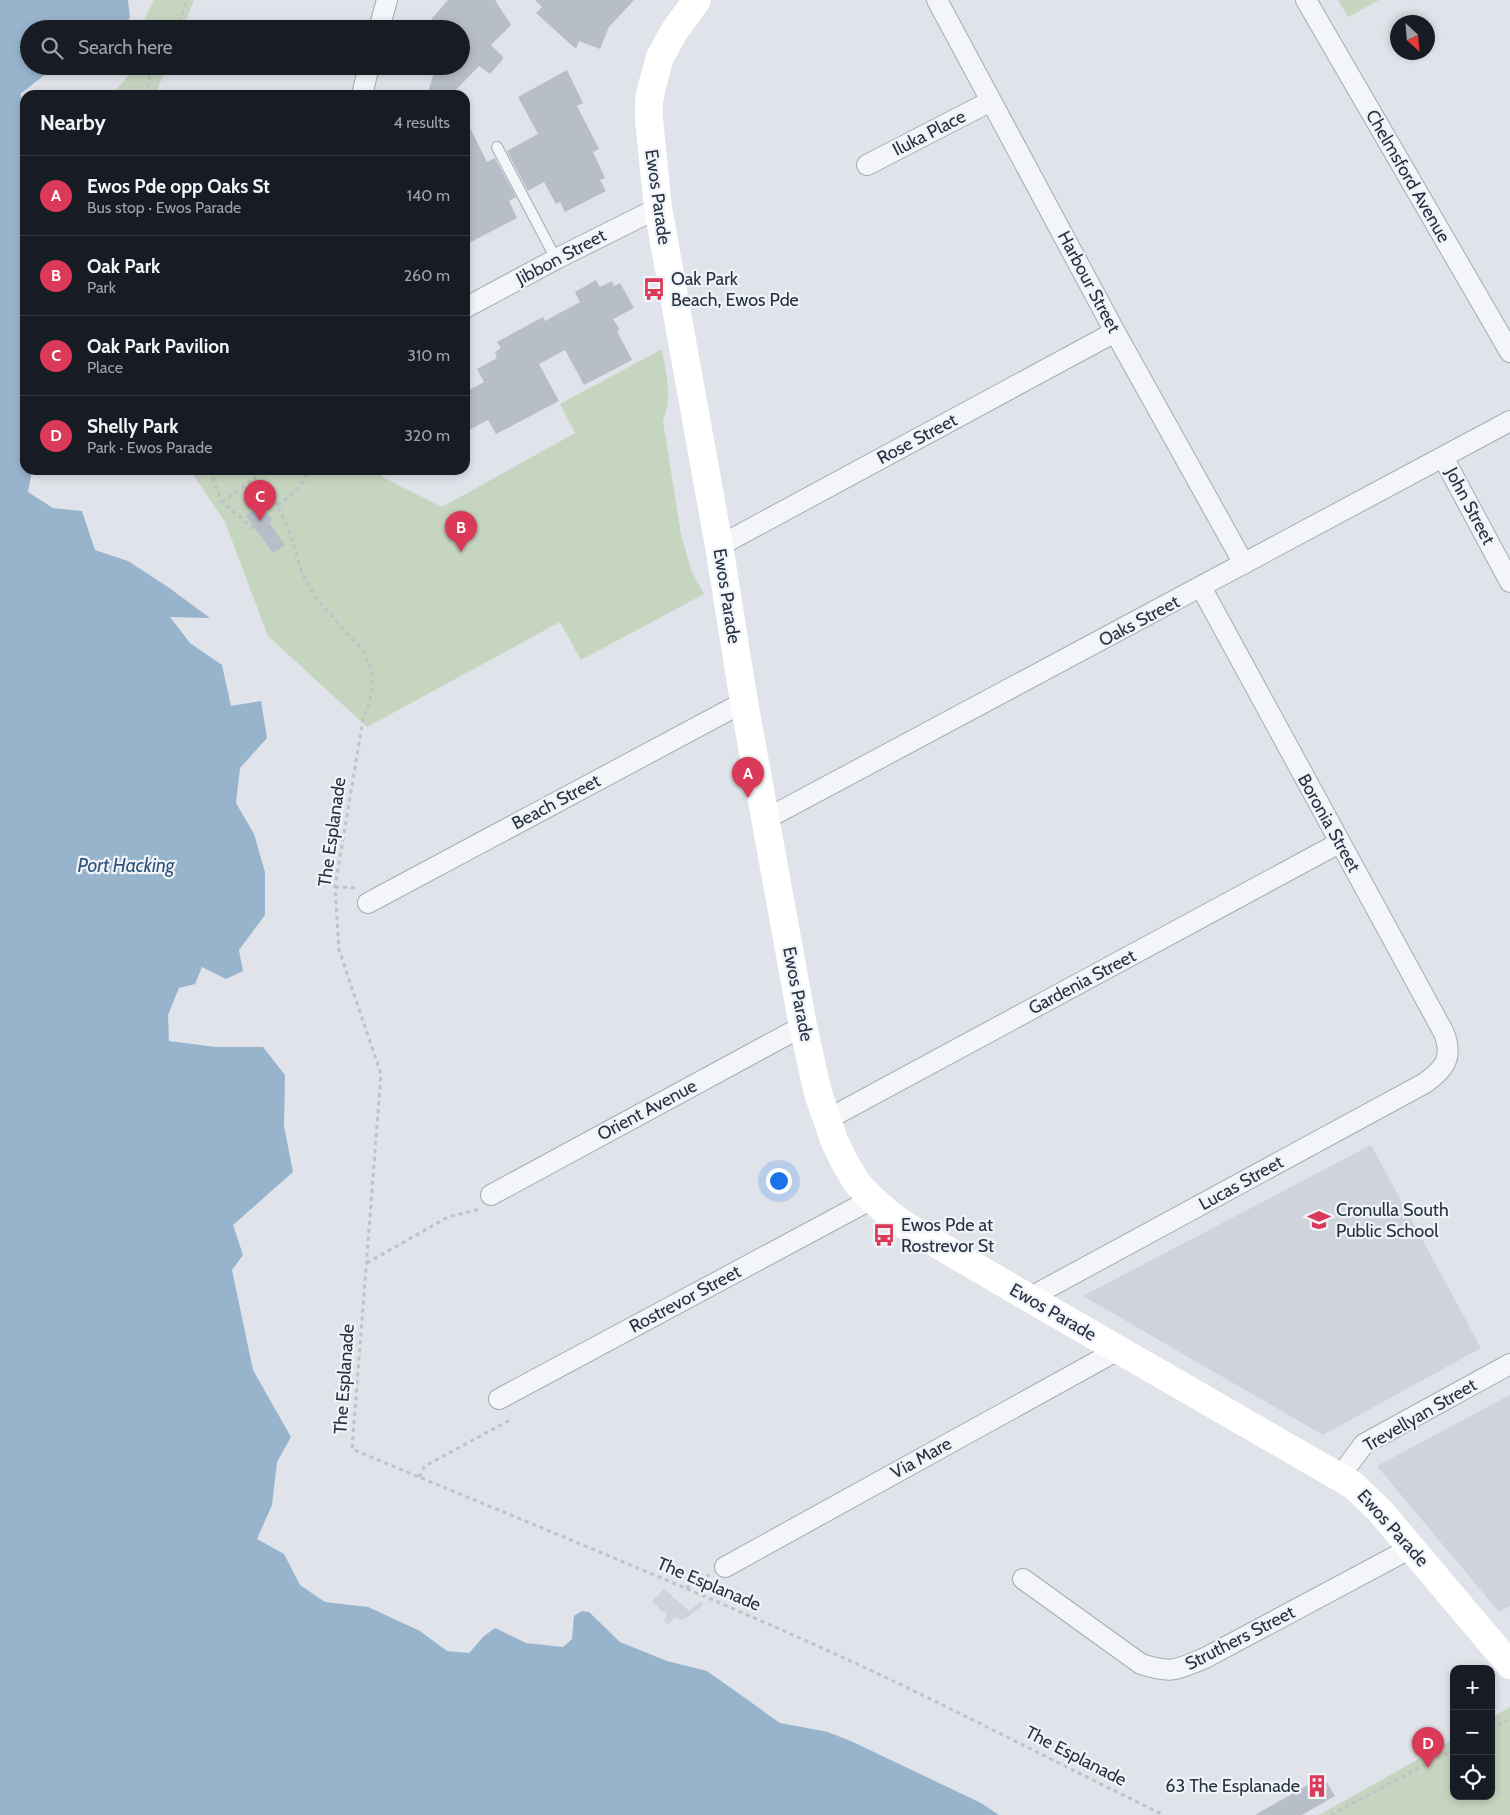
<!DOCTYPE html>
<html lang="en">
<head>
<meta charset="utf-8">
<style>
	body { margin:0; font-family:Cabin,sans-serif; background:#20242c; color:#f1f3f6 }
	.controls { position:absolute; right:15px; bottom:15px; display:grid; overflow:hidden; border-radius:10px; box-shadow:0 2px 8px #0003 }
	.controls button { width:45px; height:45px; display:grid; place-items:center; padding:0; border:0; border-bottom:1px solid #363941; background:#171b24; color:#f1f3f6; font:25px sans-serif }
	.compass { position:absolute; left:1390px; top:15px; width:45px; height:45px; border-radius:50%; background:#171b24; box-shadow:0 2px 8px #0003; rotate:154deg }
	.you { position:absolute; left:778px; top:1180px; width:18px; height:18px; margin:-12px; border:4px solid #fff; border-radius:50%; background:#1a73e8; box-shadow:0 0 0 8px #1a73e833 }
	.badge { display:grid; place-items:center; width:32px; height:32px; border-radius:50%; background:#da3a58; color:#fff; font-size:16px; font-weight:700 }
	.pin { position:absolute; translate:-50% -41px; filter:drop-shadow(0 1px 2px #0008) }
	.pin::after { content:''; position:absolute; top:26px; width:18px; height:15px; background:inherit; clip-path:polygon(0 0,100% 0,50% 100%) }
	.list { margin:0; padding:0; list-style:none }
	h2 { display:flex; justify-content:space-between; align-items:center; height:65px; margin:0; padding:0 20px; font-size:21px }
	h2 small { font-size:16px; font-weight:400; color:#9ea1a6 }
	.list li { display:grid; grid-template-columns:32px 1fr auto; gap:15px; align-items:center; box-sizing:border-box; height:80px; padding:0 20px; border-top:1px solid #363941 }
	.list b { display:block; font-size:19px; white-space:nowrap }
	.list p { margin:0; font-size:16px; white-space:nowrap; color:#9ea1a6 }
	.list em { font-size:16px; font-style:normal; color:#9ea1a6 }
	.icon { flex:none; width:28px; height:28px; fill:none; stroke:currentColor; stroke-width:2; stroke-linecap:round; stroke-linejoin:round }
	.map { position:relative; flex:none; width:1510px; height:1815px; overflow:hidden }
	.search { position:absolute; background:#171b24; box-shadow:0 2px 8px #0003; left:20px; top:20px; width:450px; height:55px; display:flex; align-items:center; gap:12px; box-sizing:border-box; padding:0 18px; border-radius:28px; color:#9ea1a6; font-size:19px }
	.panel { position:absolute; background:#171b24; box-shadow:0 2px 8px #0003; left:20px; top:90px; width:450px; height:385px; border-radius:15px }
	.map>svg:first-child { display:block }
</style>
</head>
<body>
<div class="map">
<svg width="1510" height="1815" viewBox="0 0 1510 1815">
	<rect width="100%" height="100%" fill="#e0e4ea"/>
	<path fill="#ced3dc" d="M1371,1145L1481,1348L1323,1435L1083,1296Z
		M1510,1395V1606L1499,1612L1377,1466Z
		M664,1589L689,1611L701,1601L704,1604L685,1619L681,1620L677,1617L673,1619L669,1625L664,1622L667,1613L662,1611L652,1601Z"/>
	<path fill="#c6d5c0" d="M154,0H194L183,29H140Z
		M1338,0H1379L1348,17Z
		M132,66H167L155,95H112L132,71Z
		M662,349C666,375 673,396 663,421L681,534L691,570L704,594L581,660L560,622L367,727L268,636L225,522L190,470H378L382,477L442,507L575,433L560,404Z
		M1510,1707V1815H1319L1454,1739V1796H1491V1718Z"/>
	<path fill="#98b4cd" d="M0,0H128L130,18L119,29H29V66H56L20,94L25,110V470H50L32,471L28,492L53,508L82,511L95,550L128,561L168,587L210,618L170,617L190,643L222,665L231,706L261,701L267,738L240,768L236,803L254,834L265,872V915L239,950L243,971L226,979L202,967L195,984L179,988L168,1015L169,1041L216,1047H263L285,1075L284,1126L293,1172L233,1225L243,1255L232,1270L253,1370L291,1437L277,1462L272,1505L257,1539L284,1554L300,1585L325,1602L368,1607L420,1631L447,1651L469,1653L484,1636L495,1628L526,1643L563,1647L572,1639L574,1616L582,1611L589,1612L620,1642L667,1661L707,1671L780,1723L828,1732L853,1742L981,1803L999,1815H0Z"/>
	<path fill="#b7bec8" d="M448,0H495L511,25L491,45L503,57V59L490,74L479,66L451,95H427L436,66H461V29H423Z
		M535,0H634L609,27L600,49L579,41L576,49L536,13L542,7Z
		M567,70L583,103L577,106L599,149L593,152L605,178L600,180L606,191L565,212L560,202L556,204L544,182L528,191L507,151L538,134L518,97Z
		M465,118L487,162L495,158L516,197L509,201L517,218L465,245Z
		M596,280L600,287L612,281L614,286L620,283L634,308L613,319L620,330L617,331L632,360L584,385L565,350L539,364L559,401L496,434L488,420L465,432V392L484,382L477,369L497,358L495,352L501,348L497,342L543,317L545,321L580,302L575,292Z
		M261,505L272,520L269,522L285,545L273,553L246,516Z
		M1323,1776L1335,1796L1302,1815H1255Z"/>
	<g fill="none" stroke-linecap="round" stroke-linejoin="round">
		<defs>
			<path id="lane" d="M497,147L556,259"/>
			<path id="street" d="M937,0L1115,332L1244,564
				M1306,0L1510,352
				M379,29L387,0
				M362,95L369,66
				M867,165L991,101
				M465,308L556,259L658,208
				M1443,457L1510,582
				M719,546L1115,332
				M766,819L1510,421
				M368,903L744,702
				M826,1120L1339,843
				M491,1195L803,1026
				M1029,1298L1425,1083C1446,1068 1453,1057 1444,1033L1201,587
				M499,1399L872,1199
				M1340,1476L1364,1444L1510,1364
				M725,1567L1118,1350
				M1023,1579L1141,1664C1172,1674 1176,1670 1205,1658L1411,1548"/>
		</defs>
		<use href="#lane" stroke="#a5abb5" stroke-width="12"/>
		<use href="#street" stroke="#a5abb5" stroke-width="22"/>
		<path stroke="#bec2c9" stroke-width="3" stroke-dasharray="4 4" stroke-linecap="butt" d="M176,29L180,23L186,0
			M145,95L152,66
			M210,470L221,501L257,532
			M249,470L277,505L287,525L303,575L317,600L363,651L372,671V693L363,720L335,887L339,950L381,1074L352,1449C509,1515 667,1578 822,1648C938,1700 1050,1760 1164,1815
			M222,502L255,478
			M277,505C291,496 303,486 309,470
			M335,887L357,888
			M367,1263L448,1217L476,1210L479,1207
			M419,1477L425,1466L510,1420
			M686,1588L709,1575
			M1491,1729L1510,1719
			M1331,1815L1454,1749"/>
		<use href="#lane" stroke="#f3f5f8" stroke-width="10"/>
		<use href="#street" stroke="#f3f5f8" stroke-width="20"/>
		<path stroke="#fff" stroke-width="28" d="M697,0L675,30L660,57L652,86L649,101V119L658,208L719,546L744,702L803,1026L818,1093L834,1140L845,1163L857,1183L872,1199L889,1214L906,1226L1029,1298L1353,1485L1380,1511L1510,1665"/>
	</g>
	<defs>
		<symbol id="bus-bare" viewBox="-9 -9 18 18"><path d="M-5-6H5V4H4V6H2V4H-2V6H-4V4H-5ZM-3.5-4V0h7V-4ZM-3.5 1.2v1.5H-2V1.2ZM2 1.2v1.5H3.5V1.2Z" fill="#da3a58" stroke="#f0f3f7" stroke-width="2.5" paint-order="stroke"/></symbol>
		<symbol id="school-bare" viewBox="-9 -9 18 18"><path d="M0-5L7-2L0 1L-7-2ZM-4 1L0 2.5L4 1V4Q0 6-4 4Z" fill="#da3a58" stroke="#f0f3f7" stroke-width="2.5" paint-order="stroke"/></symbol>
		<symbol id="building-bare" viewBox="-9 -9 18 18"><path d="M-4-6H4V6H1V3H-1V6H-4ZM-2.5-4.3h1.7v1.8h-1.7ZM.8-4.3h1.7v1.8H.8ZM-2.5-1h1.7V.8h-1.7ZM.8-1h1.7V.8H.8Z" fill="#da3a58" stroke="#f0f3f7" stroke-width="2.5" paint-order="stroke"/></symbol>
	</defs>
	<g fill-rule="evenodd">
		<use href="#bus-bare" x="638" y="273" width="32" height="32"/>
		<use href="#school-bare" x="1303" y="1204" width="32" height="32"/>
		<use href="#bus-bare" x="868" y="1219" width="32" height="32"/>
		<use href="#building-bare" x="1301" y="1770" width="32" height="32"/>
	</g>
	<g text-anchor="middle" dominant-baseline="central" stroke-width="4.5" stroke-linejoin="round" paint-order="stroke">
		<g font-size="18" fill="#273243" stroke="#f0f3f7">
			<text transform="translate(929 133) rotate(-27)">Iluka Place</text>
			<text transform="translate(1408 176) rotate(60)">Chelmsford Avenue</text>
			<text transform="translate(658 197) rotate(82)">Ewos Parade</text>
			<text transform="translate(561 257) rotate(-28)">Jibbon Street</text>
			<text transform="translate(1089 282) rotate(62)">Harbour Street</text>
			<text transform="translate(917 439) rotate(-28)">Rose Street</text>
			<text transform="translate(1470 506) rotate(62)">John Street</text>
			<text transform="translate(727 596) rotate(81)">Ewos Parade</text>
			<text transform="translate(1139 621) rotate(-28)">Oaks Street</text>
			<text transform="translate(556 802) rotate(-28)">Beach Street</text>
			<text transform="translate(1329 823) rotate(61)">Boronia Street</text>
			<text transform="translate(332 832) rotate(-82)">The Esplanade</text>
			<text transform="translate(1082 982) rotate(-28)">Gardenia Street</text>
			<text transform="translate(798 994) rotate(79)">Ewos Parade</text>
			<text transform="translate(647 1110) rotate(-28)">Orient Avenue</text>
			<text transform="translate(1241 1183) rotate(-29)">Lucas Street</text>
			<text transform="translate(685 1299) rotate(-28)">Rostrevor Street</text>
			<text transform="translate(1053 1312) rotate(30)">Ewos Parade</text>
			<text transform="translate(344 1379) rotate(-86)">The Esplanade</text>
			<text transform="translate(1420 1415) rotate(-30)">Trevellyan Street</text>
			<text transform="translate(921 1458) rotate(-29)">Via Mare</text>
			<text transform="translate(1393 1528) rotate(48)">Ewos Parade</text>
			<text transform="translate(709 1584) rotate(23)">The Esplanade</text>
			<text transform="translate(1240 1638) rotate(-27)">Struthers Street</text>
			<text transform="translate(1076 1756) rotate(27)">The Esplanade</text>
		</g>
		<g font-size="18" fill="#273243" stroke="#f0f3f7" text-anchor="start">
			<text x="671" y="279">Oak Park<tspan x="671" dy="21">Beach, Ewos Pde</tspan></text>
			<text x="1336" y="1210">Cronulla South<tspan x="1336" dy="21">Public School</tspan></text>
			<text x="901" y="1225">Ewos Pde at<tspan x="901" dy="21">Rostrevor St</tspan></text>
			<text x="1300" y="1786" text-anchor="end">63 The Esplanade</text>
		</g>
		<g font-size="19" font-style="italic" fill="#2d537b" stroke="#f0f3f7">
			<text x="126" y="865">Port Hacking</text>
		</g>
	</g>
</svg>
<div class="controls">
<button>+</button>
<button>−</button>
<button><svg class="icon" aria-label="locate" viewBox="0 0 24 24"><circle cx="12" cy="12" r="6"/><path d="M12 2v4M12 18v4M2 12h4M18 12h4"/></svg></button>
</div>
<svg class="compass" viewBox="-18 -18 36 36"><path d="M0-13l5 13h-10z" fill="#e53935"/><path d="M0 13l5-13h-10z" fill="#9ea1a6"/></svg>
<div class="you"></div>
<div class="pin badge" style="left:748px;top:798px">A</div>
<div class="pin badge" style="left:461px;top:552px">B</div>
<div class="pin badge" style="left:260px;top:521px">C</div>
<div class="pin badge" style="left:1428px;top:1768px">D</div>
<div class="search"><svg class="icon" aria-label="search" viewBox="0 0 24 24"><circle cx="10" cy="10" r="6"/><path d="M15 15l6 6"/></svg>Search here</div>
<section class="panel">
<h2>Nearby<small>4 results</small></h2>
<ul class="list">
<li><span class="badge">A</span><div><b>Ewos Pde opp Oaks St</b><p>Bus stop · Ewos Parade</p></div><em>140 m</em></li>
<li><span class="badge">B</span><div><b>Oak Park</b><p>Park</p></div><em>260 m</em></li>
<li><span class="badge">C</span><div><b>Oak Park Pavilion</b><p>Place</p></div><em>310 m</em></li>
<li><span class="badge">D</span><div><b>Shelly Park</b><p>Park · Ewos Parade</p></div><em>320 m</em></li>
</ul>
</section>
</div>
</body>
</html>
